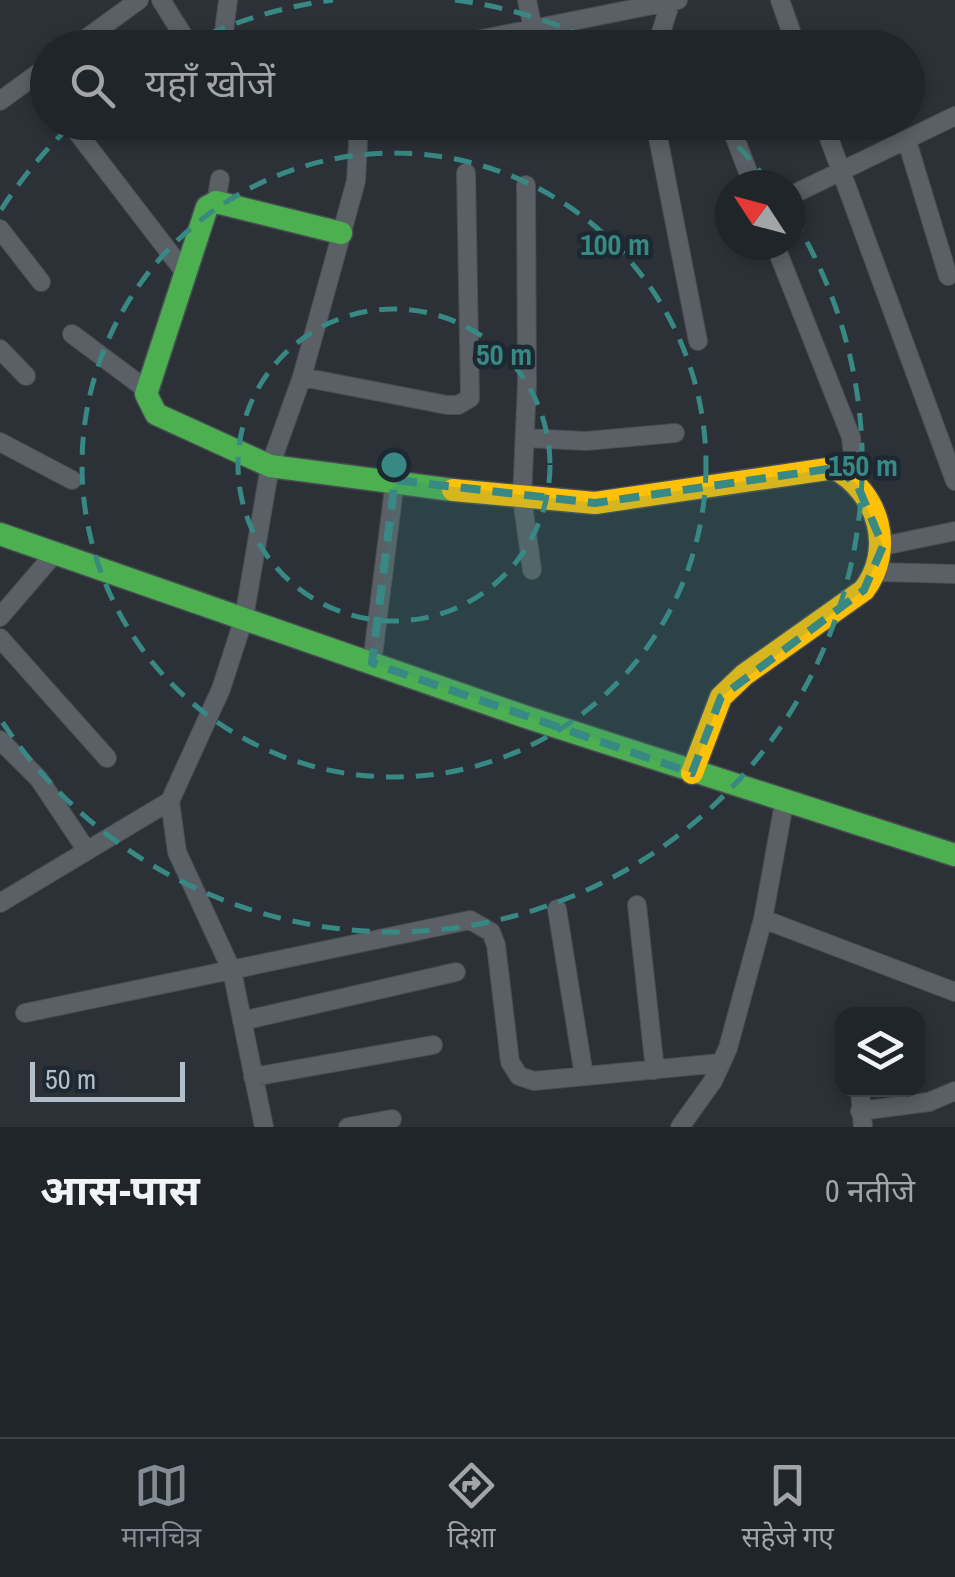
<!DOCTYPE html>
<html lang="hi">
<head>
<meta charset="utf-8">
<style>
	body { margin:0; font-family:"Archivo Narrow","Noto Sans Devanagari",sans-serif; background:#2d3135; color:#f1f3f6 }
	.controls { position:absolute; right:30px; bottom:30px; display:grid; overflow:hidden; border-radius:20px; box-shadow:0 5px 15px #0003 }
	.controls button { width:90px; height:90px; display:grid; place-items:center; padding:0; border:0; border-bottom:2px solid #3d4246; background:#202529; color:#f1f3f6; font:50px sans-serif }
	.compass { position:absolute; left:715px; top:170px; width:90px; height:90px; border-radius:50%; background:#202529; box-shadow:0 5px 15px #0003; rotate:306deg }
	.scale { position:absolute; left:30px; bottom:25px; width:155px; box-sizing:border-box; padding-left:10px; border:5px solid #b4bec8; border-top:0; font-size:28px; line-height:35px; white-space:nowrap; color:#b4bec8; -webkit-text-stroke:8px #1d2832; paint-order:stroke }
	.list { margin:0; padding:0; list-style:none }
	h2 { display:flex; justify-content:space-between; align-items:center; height:130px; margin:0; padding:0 40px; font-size:42px }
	h2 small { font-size:32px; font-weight:400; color:#a2a5a8 }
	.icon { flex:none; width:55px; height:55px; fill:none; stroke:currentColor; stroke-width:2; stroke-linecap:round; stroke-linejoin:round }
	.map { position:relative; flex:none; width:955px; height:1127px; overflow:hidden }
	.search { position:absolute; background:#202529; box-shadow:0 5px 15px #0003; left:30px; right:30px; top:30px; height:110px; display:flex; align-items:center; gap:25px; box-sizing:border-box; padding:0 35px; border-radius:55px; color:#a2a5a8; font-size:38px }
	.sheet { height:310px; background:#202529 }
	nav { display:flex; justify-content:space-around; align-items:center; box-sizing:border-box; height:140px; border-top:2px solid #3d4246; background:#202529; font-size:28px; color:#a2a5a8 }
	nav a { display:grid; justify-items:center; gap:5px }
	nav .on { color:#848d95 }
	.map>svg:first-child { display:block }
</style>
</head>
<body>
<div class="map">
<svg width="955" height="1127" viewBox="0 0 955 1127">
	<rect width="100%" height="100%" fill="#2b3137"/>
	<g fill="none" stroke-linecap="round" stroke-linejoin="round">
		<defs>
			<path id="street" d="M161,0L191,48
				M527,0L533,29
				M780,0L797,48
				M73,48L139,0
				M222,48L228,0
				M437,48L678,0
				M656,48L671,1
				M0,101L48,66
				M655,122L698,341
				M729,122L753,185
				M823,122L955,481
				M77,132L183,270
				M907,141L948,276
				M526,185L527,383L522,498L532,570
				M798,192L955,116
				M216,202L220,179
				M0,229L41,282
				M775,245L851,437L853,457L847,473
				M72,334L147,390
				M0,349L26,376
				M302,377L447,405H458L470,398L466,173
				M525,438L586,441L675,433
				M0,442L72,480
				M883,546L955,531
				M878,572L955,574
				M0,617L55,553
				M0,638L107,758
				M372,663L395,480
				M0,740L39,779L87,851
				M785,798L763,919L955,992
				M0,903L170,801
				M637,905L655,1070
				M557,909L584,1076
				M25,1013L470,920L491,932L496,945L510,1062L519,1076L534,1081L721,1063
				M242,1021L456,972
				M253,1077L433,1045
				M860,1090L863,1127
				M860,1111L929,1102L955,1091
				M264,1127L232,971L177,852L170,801L221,689L244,618L270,466L302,377L356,181L359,122
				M348,1127L392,1119
				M680,1127L713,1081L728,1048L763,919"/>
			<path id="fast" d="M341,233L216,202L207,207L146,394L156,414L270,466L453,490
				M0,534L526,717L955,855"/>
			<path id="slow" d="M453,490L595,503L834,468C879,493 895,549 864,590L744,675L721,697L692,773"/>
		</defs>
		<use href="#street" stroke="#484d52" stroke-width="20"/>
		<use href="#fast" stroke="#484d52" stroke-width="25"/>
		<use href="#slow" stroke="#484d52" stroke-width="25"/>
		<use href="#street" stroke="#5a6065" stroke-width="18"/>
		<use href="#fast" stroke="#4caf50" stroke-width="22"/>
		<use href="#slow" stroke="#ffc107" stroke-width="22"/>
	</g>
	<path fill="#388884" fill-opacity="0.2" stroke="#388884" stroke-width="8" stroke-dasharray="20 12" stroke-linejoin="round" d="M834,468L857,484L883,546L864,590L721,697L692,773L372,663L395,480L595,503Z"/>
	<g fill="none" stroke="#388884" stroke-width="5" stroke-dasharray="18 12">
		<circle cx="394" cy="465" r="156"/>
		<circle cx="394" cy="465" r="312"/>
		<path d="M1 210A469 469 0 0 1 71 125M181 47A469 469 0 0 1 333 0M455 0A469 469 0 0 1 607 47M717 125A469 469 0 0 1 769 183M792 216A469 469 0 0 1 1 720"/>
	</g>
	<circle cx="394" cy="465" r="15" fill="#388884" stroke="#1d2832" stroke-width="5"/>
	<g font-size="30" text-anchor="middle" font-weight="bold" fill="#388884" stroke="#1d2832" stroke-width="9" stroke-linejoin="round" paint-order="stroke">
		<text x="615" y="255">100 m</text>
		<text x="504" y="365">50 m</text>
		<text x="863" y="476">150 m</text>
	</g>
</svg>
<div class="controls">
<button><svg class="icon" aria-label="layers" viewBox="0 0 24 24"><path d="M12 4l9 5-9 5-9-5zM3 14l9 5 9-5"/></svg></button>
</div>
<svg class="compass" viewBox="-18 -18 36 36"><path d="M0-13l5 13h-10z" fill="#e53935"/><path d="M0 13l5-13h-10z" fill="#a2a5a8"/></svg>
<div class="scale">50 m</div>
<div class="search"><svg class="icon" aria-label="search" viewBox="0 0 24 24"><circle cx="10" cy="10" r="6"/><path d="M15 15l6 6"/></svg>यहाँ खोजें</div>
</div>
<section class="sheet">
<h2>आस-पास<small>0 नतीजे</small></h2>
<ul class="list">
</ul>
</section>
<nav>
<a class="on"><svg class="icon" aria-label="map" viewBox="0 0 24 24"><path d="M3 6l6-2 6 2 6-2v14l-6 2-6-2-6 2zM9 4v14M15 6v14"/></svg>मानचित्र</a>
<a><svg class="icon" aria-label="directions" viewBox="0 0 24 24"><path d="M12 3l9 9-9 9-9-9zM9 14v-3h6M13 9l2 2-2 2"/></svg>दिशा</a>
<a><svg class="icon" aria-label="saved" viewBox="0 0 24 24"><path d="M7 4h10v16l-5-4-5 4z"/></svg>सहेजे गए</a>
</nav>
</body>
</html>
